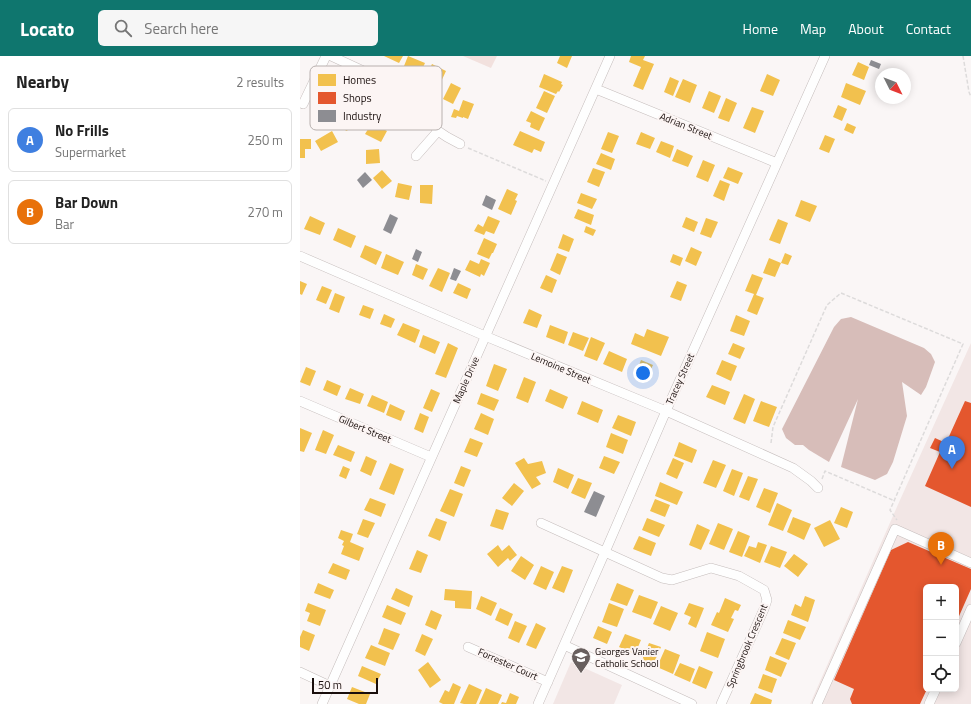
<!DOCTYPE html>
<html lang="en">
<head>
<meta charset="utf-8">
<style>
	body { margin:0; font-family:"Titillium Web",sans-serif; background:#f6f6f6; color:#222 }
	.controls { position:absolute; right:12px; bottom:12px; display:grid; overflow:hidden; border-radius:6px; box-shadow:0 2px 10px #0003 }
	.controls button { width:36px; height:36px; display:grid; place-items:center; padding:0; border:0; border-bottom:1px solid #e0e0e0; background:#fff; color:#222; font:20px sans-serif }
	.compass { position:absolute; left:575px; top:12px; width:36px; height:36px; border-radius:50%; background:#fff; box-shadow:0 2px 10px #0003; rotate:132deg }
	.scale { position:absolute; left:12px; bottom:10px; width:66px; box-sizing:border-box; padding-left:4px; border:2px solid #190e0c; border-top:0; font-size:11px; line-height:14px; white-space:nowrap; color:#190e0c; -webkit-text-stroke:3px #fcf5f4; paint-order:stroke }
	.you { position:absolute; left:343px; top:317px; width:14px; height:14px; margin:-10px; border:3px solid #fff; border-radius:50%; background:#1a73e8; box-shadow:0 0 0 6px #1a73e833 }
	.badge { display:grid; place-items:center; width:26px; height:26px; border-radius:50%; background:#0f766e; color:#fff; font-size:13px; font-weight:700 }
	.pin { position:absolute; translate:-50% -33px; filter:drop-shadow(0 1px 2px #0008) }
	.pin::after { content:''; position:absolute; top:21px; width:14px; height:12px; background:inherit; clip-path:polygon(0 0,100% 0,50% 100%) }
	.list { margin:0; padding:0; list-style:none }
	h2 { display:flex; justify-content:space-between; align-items:center; height:52px; margin:0; padding:0 16px; font-size:17px }
	h2 small { font-size:13px; font-weight:400; color:#767676 }
	.list li { display:grid; grid-template-columns:26px 1fr auto; gap:12px; align-items:center; box-sizing:border-box; height:64px; margin:0 8px 8px; padding:0 8px; border:1px solid #e0e0e0; border-radius:6px }
	.list b { display:block; font-size:15px; white-space:nowrap }
	.list p { margin:0; font-size:13px; white-space:nowrap; color:#767676 }
	.list em { font-size:13px; font-style:normal; color:#767676 }
	.icon { flex:none; width:22px; height:22px; fill:none; stroke:currentColor; stroke-width:2; stroke-linecap:round; stroke-linejoin:round }
	.map { position:relative; flex:none; width:671px; height:648px; overflow:hidden }
	header { display:flex; align-items:center; gap:24px; box-sizing:border-box; height:56px; padding:0 20px; background:#0f766e; color:#fff }
	header strong { font-size:19px }
	nav { display:flex; gap:22px; margin-inline-start:auto; font-size:14px }
	.search { width:280px; height:36px; background:#f6f6f6; display:flex; align-items:center; gap:10px; box-sizing:border-box; padding:0 14px; border-radius:6px; color:#767676; font-size:15px }
	main { display:flex }
	aside { flex:1; background:#fff }
	.map>svg:first-child { display:block }
</style>
</head>
<body>
<header>
<strong>Locato</strong>
<div class="search"><svg class="icon" aria-label="search" viewBox="0 0 24 24"><circle cx="10" cy="10" r="6"/><path d="M15 15l6 6"/></svg>Search here</div>
<nav><a>Home</a><a>Map</a><a>About</a><a>Contact</a></nav>
</header>
<main>
<aside>
<h2>Nearby<small>2 results</small></h2>
<ul class="list">
<li><span class="badge" style="background:#3f7fe0">A</span><div><b>No Frills</b><p>Supermarket</p></div><em>250 m</em></li>
<li><span class="badge" style="background:#e8710a">B</span><div><b>Bar Down</b><p>Bar</p></div><em>270 m</em></li>
</ul>
</aside>
<div class="map">
<svg width="671" height="648" viewBox="0 0 671 648">
	<rect width="100%" height="100%" fill="#faf6f6"/>
	<path fill="#f2e6e5" fill-rule="evenodd" d="M671,287V648H510L600,444ZM626,531H656V633H626Z
		M271,606L322,629L314,648H253Z"/>
	<path fill="#f2e1de" d="M163,0H197L191,12Z"/>
	<path fill="#d7bdb9" d="M551,261L624,292L631,298L635,306L626,331L621,339L602,326L607,360L593,406L587,418L575,424L541,411L558,343L529,406L509,394L503,389H495L486,382L482,373L534,271L541,263Z"/>
	<path fill="#f2c14e" d="M84,0H103L99,7Z
		M108,0L125,7L120,18L104,10Z
		M260,0H272L267,12L257,7Z
		M331,0H345L343,4L354,8L343,34L333,30L341,11L329,6Z
		M558,6L569,11L564,24L552,19Z
		M132,8L146,15L139,30L129,26L131,20L127,18Z
		M244,18L262,26L261,28L263,29L259,36L258,35L256,38L239,31Z
		M467,18L480,24L473,40L460,35Z
		M370,21L379,25L373,40L364,36Z
		M383,23L397,29L390,47L375,41Z
		M151,27L161,32L153,48L143,43Z
		M546,27L566,35L560,49L541,41Z
		M244,35L255,40L247,57L236,52Z
		M409,35L421,40L414,57L402,52Z
		M426,42L437,47L429,66L418,62Z
		M163,44L174,48L168,63L163,61V62L157,60L156,62L151,61L154,53L159,55Z
		M538,49L547,53L542,65L533,61Z
		M452,51L464,55L455,77L443,72Z
		M40,52L49,56L47,61L53,64L47,75L32,68Z
		M231,55L245,62L239,75L230,71L231,67L226,65Z
		M72,67L87,75L81,86L65,78Z
		M547,67L556,71L553,78L544,74Z
		M32,75L38,86L21,95L15,85Z
		M220,75L245,86L241,96L234,93L232,97L213,89Z
		M308,76L319,80L312,97L301,93Z
		M341,76L355,82L350,93L336,88Z
		M525,79L535,83L529,97L519,93Z
		M0,83H11V93H5V102H0Z
		M361,85L374,90L370,102L356,96Z
		M79,93L80,107L66,108V94Z
		M377,93L393,100L388,111L372,105Z
		M301,97L315,103L311,114L296,108Z
		M403,104L415,109L408,126L396,121Z
		M428,111L443,117L438,128L423,122Z
		M293,112L305,116L299,131L287,126Z
		M82,114L92,125L82,133L73,122Z
		M420,124L430,128L424,145L413,140Z
		M98,127L112,130L109,144L95,141Z
		M120,129H133L132,148L120,147Z
		M207,133L218,138L215,144L217,145L211,159L198,153Z
		M281,137L297,143L292,153L277,147Z
		M501,144L517,150L510,166L495,160Z
		M278,153L294,159L291,169L274,162Z
		M10,160L25,167L20,179L4,173Z
		M188,160L200,165L194,178L186,175L184,179L174,175L178,168L183,171Z
		M386,161L398,166L394,176L382,171Z
		M406,162L418,166L411,182L400,178Z
		M478,163L488,167L480,188L469,184Z
		M286,170L296,174L293,180L284,176Z
		M38,172L56,180L51,192L33,184Z
		M263,178L274,183L269,196L258,192Z
		M184,182L197,188L193,197H192L189,203L177,198Z
		M65,189L82,196L76,209L60,201Z
		M391,191L402,196L396,210L385,205Z
		M257,197L267,201L260,219L250,214Z
		M485,197L492,200L488,209L481,207L475,221L463,217L469,202L481,207Z
		M86,198L104,206L98,219L81,212Z
		M373,198L383,202L380,210L370,206Z
		M181,203L190,207L184,220L181,218L180,221L165,214L170,204L179,208Z
		M116,208L128,213L123,224L112,219Z
		M138,212L150,217L142,236L129,230Z
		M452,218L463,222L456,239L464,242L457,259L447,255L454,238L445,235Z
		M246,219L257,224L252,237L240,232Z
		M0,225L7,228L2,239L0,238Z
		M377,225L387,229L381,245L370,241Z
		M158,227L171,233L167,243L153,237Z
		M22,230L32,234L26,248L16,244Z
		M35,237L45,241L39,257L29,253Z
		M63,249L74,253L70,263L59,259Z
		M229,253L242,259L237,272L223,267Z
		M84,258L95,263L91,272L80,268Z
		M436,259L450,265L444,280L430,275Z
		M103,267L120,274L115,287L97,279Z
		M250,269L268,276L264,288L246,281Z
		M347,273L369,281L361,300L331,288L335,277L344,281Z
		M273,276L289,282L283,295L268,289Z
		M123,279L140,286L135,298L119,291Z
		M291,281L305,287L297,305L284,300Z
		M148,287L158,292L146,322L135,318Z
		M433,287L445,292L440,303L428,298Z
		M309,295L327,303L322,316L303,308Z
		M341,304L353,309L346,323L335,319Z
		M422,304L437,310L431,325L416,318Z
		M194,308L207,313L198,335L186,330Z
		M6,311L16,315L10,330L0,326Z
		M224,321L236,326L228,347L216,342Z
		M27,324L41,330L37,340L23,334Z
		M412,329L430,336L425,349L406,341Z
		M50,332L64,338L60,348L45,343Z
		M131,333L140,337L132,356L123,352Z
		M250,333L268,341L263,353L245,345Z
		M181,337L199,344L194,355L177,348Z
		M444,338L455,343L445,368L433,363Z
		M72,339L88,346L84,357L67,350Z
		M282,345L303,354L298,367L277,358Z
		M461,345L477,351L469,371L453,365Z
		M90,348L105,355L101,365L86,359Z
		M120,357L129,361L123,377L114,373Z
		M181,357L194,363L188,379L174,373Z
		M318,359L336,366L331,380L312,372Z
		M0,372L12,377L4,396L0,395Z
		M23,374L34,379L26,398L15,394Z
		M311,377L328,384L323,398L306,391Z
		M170,382L183,387L177,401L164,396Z
		M379,386L397,394L392,407L374,400Z
		M38,389L55,396L51,406L33,399Z
		M66,400L77,405L71,420L60,415Z
		M304,400L320,406L314,418L299,412Z
		M224,402L228,408L242,405L246,417L236,421L241,428L232,433L215,407Z
		M373,402L384,407L377,423L366,418Z
		M413,404L426,409L416,432L403,427Z
		M90,407L104,413L94,439L79,433Z
		M43,410L50,413L46,423L39,420Z
		M161,410L171,414L164,431L154,427Z
		M258,412L274,419L268,433L253,426Z
		M432,413L443,417L434,440L423,435Z
		M448,420L458,423L449,445L439,441Z
		M278,422L292,427L285,443L271,437Z
		M360,426L383,436L377,449L355,440Z
		M214,427L224,435L212,450L202,442Z
		M464,432L478,437L470,457L456,451Z
		M150,433L163,438L154,461L140,455Z
		M70,442L86,448L81,461L64,454Z
		M355,443L370,449L365,461L350,455Z
		M477,447L492,454L483,475L468,469Z
		M541,451L553,456L547,472L534,467Z
		M196,453L209,457L203,474L190,470Z
		M493,461L511,468L504,484L487,476Z
		M136,462L147,466L140,485L128,480Z
		M347,462L365,469L359,481L342,474Z
		M63,463L75,467L68,482L57,478Z
		M530,464L540,483L524,491L514,472Z
		M418,467L433,473L424,494L409,488Z
		M397,468L410,474L401,494L389,489Z
		M41,474L53,478L50,486L64,492L59,505L41,498L44,490L42,489L44,485L38,482Z
		M438,475L450,480L442,501L429,496Z
		M339,480L356,487L351,500L333,493Z
		M458,486L467,489L460,507L444,500L449,490L456,492Z
		M198,489L202,495L209,489L217,499L210,505L208,502L198,511L187,498Z
		M471,490L487,496L480,512L464,506Z
		M117,494L128,499L121,517L109,513Z
		M494,498L508,508L498,521L484,510Z
		M221,500L234,509L225,524L211,515Z
		M33,507L50,514L46,524L28,517Z
		M241,510L254,516L246,534L233,528Z
		M262,510L273,514L264,537L252,532Z
		M18,527L34,534L30,543L14,537Z
		M317,527L334,534L327,550L310,544Z
		M96,532L113,540L109,551L91,543Z
		M145,533L172,535L171,553L155,552V545L144,544Z
		M339,539L358,546L351,563L332,556Z
		M181,540L197,547L191,560L176,553Z
		M505,540L515,544L508,566L491,559L495,548L501,551Z
		M425,542L441,549L438,555L435,554L431,562L434,563L428,576L411,569L417,556L419,557Z
		M8,547L26,554L20,570L7,565L10,557L5,555Z
		M309,547L324,553L317,571L302,566Z
		M389,547L404,552L396,572L388,568L391,561L384,558Z
		M87,549L106,557L101,569L82,561Z
		M361,550L378,557L370,575L353,568Z
		M200,552L213,558L208,570L195,564Z
		M131,554L142,559L136,574L125,569Z
		M488,564L506,571L500,584L483,577Z
		M215,565L227,570L219,587L208,582Z
		M236,567L246,572L236,593L226,589Z
		M298,570L312,576L307,588L293,582Z
		M84,572L100,578L93,594L78,588Z
		M3,574L15,579L9,595L0,591V581Z
		M407,576L425,583L418,602L400,595Z
		M122,578L133,583L125,600L115,595Z
		M325,578L341,584L335,598L319,591Z
		M482,582L496,587L489,604L475,598Z
		M349,587L361,591L353,609L342,604Z
		M71,589L90,597L85,610L65,602Z
		M365,593L380,599L373,618L357,611Z
		M470,600L487,607L481,621L465,614Z
		M128,606L141,624L130,632L118,614Z
		M380,607L395,613L390,626L374,619Z
		M62,610L81,618L76,628L58,620Z
		M399,610L413,616L406,633L392,627Z
		M463,618L477,623L472,637L458,632Z
		M153,627L161,631L154,648H143L139,646L145,634L149,636Z
		M169,628L182,634L176,648H164L160,647Z
		M52,631L70,638L66,648H59L47,643Z
		M186,632L202,639L198,648H179Z
		M210,637L219,641L216,648H201L202,646L206,647Z
		M455,637L472,644L471,648H450Z"/>
	<path fill="#e4572e" d="M665,345L671,347V451L625,430L640,396L630,392L635,382L646,387Z
		M608,486L671,513V533L656,567V531H626V633H627L620,648H552L550,643L554,633L534,624L591,494Z"/>
	<path fill="#8d8d92" d="M571,4L581,8L579,13L569,9Z
		M65,116L72,124L63,132L57,124Z
		M186,139L196,144L192,154L182,149Z
		M90,158L98,162L91,178L83,174Z
		M116,193L122,196L118,206L112,203Z
		M154,212L161,215L156,225L150,223Z
		M294,435L305,440L296,461L284,456Z"/>
	<g fill="none" stroke-linecap="round" stroke-linejoin="round">
		<defs>
			<path id="minor" d="M31,0L109,36L138,75L147,81L160,88
				M296,33L477,107
				M3,48L26,0
				M116,100L138,75
				M0,200L185,280L366,355L493,412L511,425L518,432
				M0,345L131,401
				M241,467L362,522L372,524L411,512L439,520L464,534L467,544L464,553L421,648
				M656,587L671,553
				M264,589L392,648
				M168,591L248,626
				M0,616L30,630
				M22,648L310,0
				M238,648L305,496L366,355L525,0
				M517,648L595,473L671,507
				M629,648L636,633"/>
		</defs>
		<use href="#minor" stroke="#c5bdbc" stroke-width="10"/>
		<path stroke="#dddbdb" stroke-width="1.5" stroke-dasharray="4 2" stroke-linecap="butt" d="M663,0L669,36L671,41
			M168,92L246,125
			M471,387L473,371L527,249L541,237L663,288L590,454L597,464
			M522,423L525,415L595,445"/>
		<use href="#minor" stroke="#fefefe" stroke-width="9"/>
	</g>
	<defs>
		<symbol id="school-pin" viewBox="-11 -11 22 30"><path d="M0 17L-7.5 6A9.5 9.5 0 1 1 7.5 6Z" fill="#685f5e" stroke="#fcf5f4"/><path d="M0-5L7-2L0 1L-7-2ZM-4 1L0 2.5L4 1V4Q0 6-4 4Z" fill="#fff"/></symbol>
	</defs>
	<g fill-rule="evenodd">
		<use href="#school-pin" x="270" y="590" width="22" height="30"/>
	</g>
	<g text-anchor="middle" dominant-baseline="central" stroke-width="4" stroke-linejoin="round" paint-order="stroke">
		<g font-size="10" fill="#190e0c" stroke="#fcf5f4">
			<text transform="translate(386 70) rotate(22)">Adrian Street</text>
			<text transform="translate(261 312) rotate(23)">Lemoine Street</text>
			<text transform="translate(380 323) rotate(-66)">Tracey Street</text>
			<text transform="translate(166 324) rotate(-66)">Maple Drive</text>
			<text transform="translate(65 373) rotate(23)">Gilbert Street</text>
			<text transform="translate(447 590) rotate(-67)">Springbrook Crescent</text>
			<text transform="translate(208 608) rotate(24)">Forrester Court</text>
		</g>
		<g font-size="10" fill="#190e0c" stroke="#fcf5f4" text-anchor="start">
			<text x="295" y="595">Georges Vanier<tspan x="295" dy="12">Catholic School</tspan></text>
		</g>
	</g>
	<rect x="10" y="10" width="132" height="64" rx="6" fill="#fcf5f4" stroke="#b8b0ae" stroke-width="1"/>
	<rect x="18" y="18" width="18" height="12" fill="#f2c14e"/>
	<rect x="18" y="36" width="18" height="12" fill="#e4572e"/>
	<rect x="18" y="54" width="18" height="12" fill="#8d8d92"/>
	<g font-size="11" fill="#190e0c">
		<text x="43" y="28">Homes</text>
		<text x="43" y="46">Shops</text>
		<text x="43" y="64">Industry</text>
	</g>
</svg>
<div class="controls">
<button>+</button>
<button>−</button>
<button><svg class="icon" aria-label="locate" viewBox="0 0 24 24"><circle cx="12" cy="12" r="6"/><path d="M12 2v4M12 18v4M2 12h4M18 12h4"/></svg></button>
</div>
<svg class="compass" viewBox="-18 -18 36 36"><path d="M0-13l5 13h-10z" fill="#e53935"/><path d="M0 13l5-13h-10z" fill="#767676"/></svg>
<div class="scale">50 m</div>
<div class="you"></div>
<div class="pin badge" style="left:652px;top:413px;background:#3f7fe0">A</div>
<div class="pin badge" style="left:641px;top:509px;background:#e8710a">B</div>
</div>
</main>
</body>
</html>
